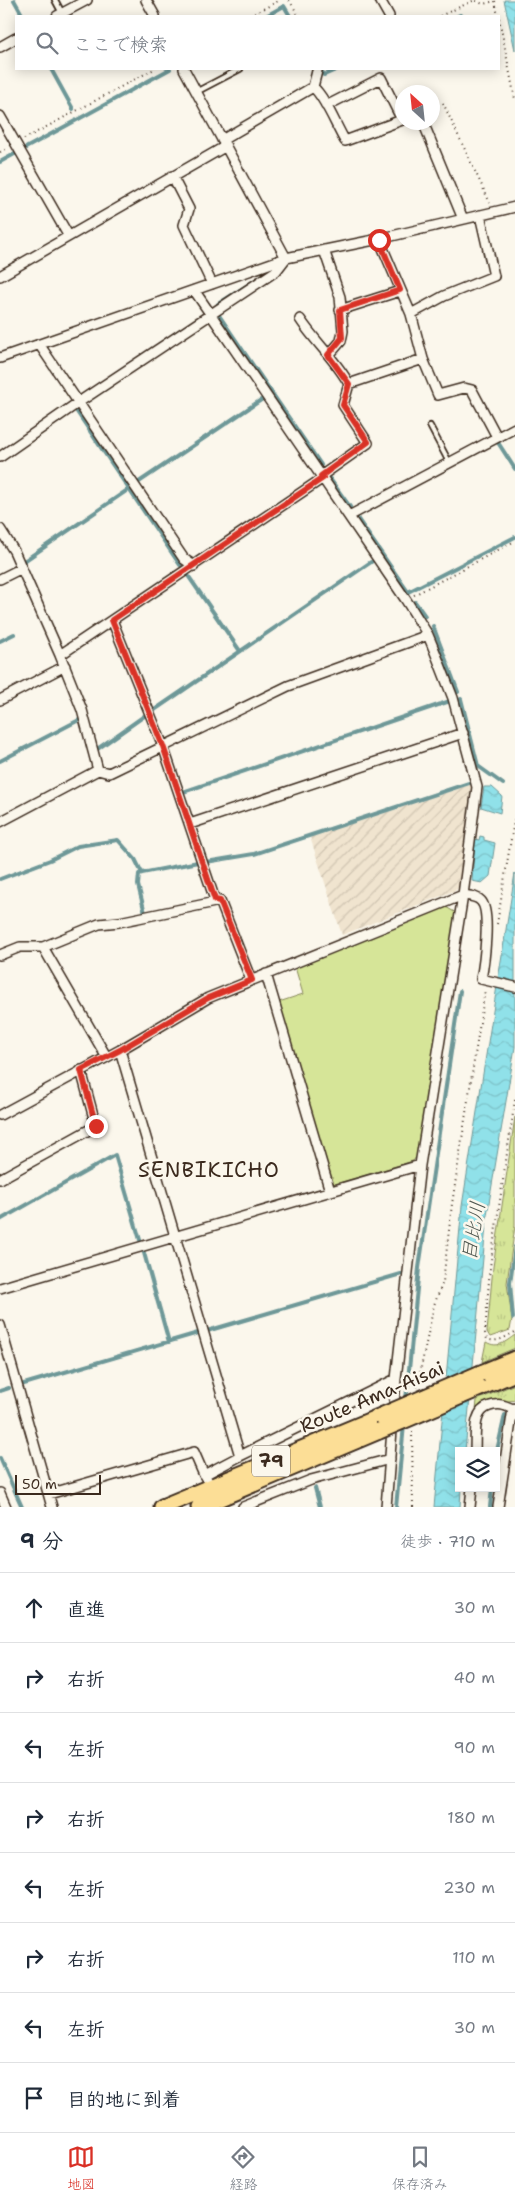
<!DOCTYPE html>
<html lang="ja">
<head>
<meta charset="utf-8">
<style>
	body { margin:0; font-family:"Shantell Sans","Klee One",sans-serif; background:#f6f6f7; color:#1f2937 }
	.controls { position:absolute; right:15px; bottom:15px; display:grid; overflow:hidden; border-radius:0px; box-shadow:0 2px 12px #0003 }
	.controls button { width:45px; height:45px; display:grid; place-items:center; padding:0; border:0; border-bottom:1px solid #e0e1e3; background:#fff; color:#1f2937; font:25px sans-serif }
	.compass { position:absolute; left:395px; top:85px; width:45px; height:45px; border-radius:50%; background:#fff; box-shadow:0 2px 12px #0003; rotate:333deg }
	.scale { position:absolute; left:15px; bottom:12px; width:86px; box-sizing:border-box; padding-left:5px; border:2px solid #3b2a1e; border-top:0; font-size:14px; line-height:18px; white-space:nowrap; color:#3b2a1e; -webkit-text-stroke:4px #fbf7ec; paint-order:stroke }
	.stop { position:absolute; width:15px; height:15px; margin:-11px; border:4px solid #d93025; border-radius:50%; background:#fff }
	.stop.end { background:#d93025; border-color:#fff; box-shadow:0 1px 5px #0008 }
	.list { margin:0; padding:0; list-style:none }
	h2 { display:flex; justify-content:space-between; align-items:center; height:65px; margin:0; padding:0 20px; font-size:21px }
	h2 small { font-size:16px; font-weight:400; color:#747a83 }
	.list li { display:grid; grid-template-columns:32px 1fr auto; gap:15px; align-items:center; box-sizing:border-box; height:70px; padding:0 20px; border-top:1px solid #e0e1e3 }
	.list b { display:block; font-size:19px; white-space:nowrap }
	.list em { font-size:16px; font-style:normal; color:#747a83 }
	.icon { flex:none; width:28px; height:28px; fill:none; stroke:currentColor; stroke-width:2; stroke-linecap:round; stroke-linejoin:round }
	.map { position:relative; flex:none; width:515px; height:1507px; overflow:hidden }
	.search { position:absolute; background:#fff; box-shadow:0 2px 12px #0003; left:15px; right:15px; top:15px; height:55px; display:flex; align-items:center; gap:12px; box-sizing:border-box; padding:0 18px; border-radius:0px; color:#747a83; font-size:19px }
	.sheet { height:625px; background:#fff }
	nav { display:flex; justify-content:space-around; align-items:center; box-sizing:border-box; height:70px; border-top:1px solid #e0e1e3; background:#fff; font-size:14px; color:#747a83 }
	nav a { display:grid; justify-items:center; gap:2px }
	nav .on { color:#d93025 }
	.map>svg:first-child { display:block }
</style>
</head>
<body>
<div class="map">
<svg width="515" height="1507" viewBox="0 0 515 1507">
	<defs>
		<pattern id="industrial-furrows" width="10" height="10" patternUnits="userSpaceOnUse" patternTransform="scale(1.25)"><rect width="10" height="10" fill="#f0e4cf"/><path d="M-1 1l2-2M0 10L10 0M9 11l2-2" fill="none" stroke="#cfc4b1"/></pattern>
		<pattern id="grass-tufts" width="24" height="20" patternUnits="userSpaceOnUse" patternTransform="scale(1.25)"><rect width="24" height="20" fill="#d6e598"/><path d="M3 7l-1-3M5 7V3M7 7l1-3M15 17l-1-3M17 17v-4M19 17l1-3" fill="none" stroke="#b9c583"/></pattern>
		<pattern id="water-waves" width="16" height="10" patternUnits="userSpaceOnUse" patternTransform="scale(1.25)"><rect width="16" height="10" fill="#90e1e9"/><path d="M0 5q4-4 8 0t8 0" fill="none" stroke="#7dc1c7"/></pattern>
	</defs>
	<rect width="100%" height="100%" fill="#fbf7ec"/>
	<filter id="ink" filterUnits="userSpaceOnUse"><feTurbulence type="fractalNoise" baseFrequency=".02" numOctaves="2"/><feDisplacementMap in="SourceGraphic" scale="10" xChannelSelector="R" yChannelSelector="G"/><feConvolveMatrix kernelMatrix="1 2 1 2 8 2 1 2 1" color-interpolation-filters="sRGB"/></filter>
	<g filter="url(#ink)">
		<path fill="url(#industrial-furrows)" d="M472,784L473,790L459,886L456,890L342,935L310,837Z"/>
		<path fill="url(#grass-tufts)" stroke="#88885b" d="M515,1117V1226L507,1283L512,1319L510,1330L490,1337L487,1332L493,1267Z
			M515,1335V1348L482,1362L486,1342C498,1349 505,1342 515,1335Z
			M515,1384V1400L481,1406L476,1411L477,1400Z"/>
		<path fill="#d6e598" stroke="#88885b" d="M446,907L456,913L417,1156L413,1161L335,1184L332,1181L279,1002L303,994L295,967Z"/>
		<path fill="url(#water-waves)" stroke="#6e9898" d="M504,0H515V50Z
			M484,787H492L502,796L500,813L481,807Z
			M480,836L484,837V840L495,843L490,876L482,883L472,881L475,839L479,840Z
			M515,873V1047L487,1215L465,1451H459V1488H461L460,1507H434L462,1206Z"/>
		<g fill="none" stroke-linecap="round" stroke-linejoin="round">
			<path stroke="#6e9898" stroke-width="4" d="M14,0L23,16
				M266,16L284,6L290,16
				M458,16L460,15
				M51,69L73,109
				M323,73L324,75L338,69
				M0,162L170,69
				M218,304L271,270
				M218,314L321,465
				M77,412L180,565
				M497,441L515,469
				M330,479L350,507
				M139,482L261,400
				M357,518L408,592L515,537
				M24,561L129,489
				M187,574L240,651
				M415,602L425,616
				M433,626L458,692
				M0,641L14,634
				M461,699L478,766L503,784
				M153,711L371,562
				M96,750L147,714
				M0,761L79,720
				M183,792L450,701
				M206,862L254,854L469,783
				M142,873L139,874L138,885L145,913
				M0,879L50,860L78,846L118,840L135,859L142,873L198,862
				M0,1220L115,1155L140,1240
				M144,1253L169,1342
				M513,1318L510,1283L515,1247
				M207,1331L401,1274
				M24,1384L198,1333
				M0,1391L9,1388
				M406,1400L419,1268L460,991
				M496,1455L505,1415
				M0,1458L22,1507
				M315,1488L320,1507
				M396,1507L404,1425
				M490,1507L492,1488"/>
			<defs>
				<path id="service" d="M55,0L62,13
					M196,92L240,69
					M430,426L449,462"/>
				<path id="minor" d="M146,0L155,16
					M380,0L389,16
					M57,16L87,0
					M0,47L16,38
					M184,69L286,258
					M313,87C325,97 336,126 345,141L402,120L381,78L326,106
					M0,116L68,235
					M423,122L463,219
					M222,140L313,87L317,71
					M172,176L189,209L184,225L212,284
					M324,250L340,297L343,331L341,341L329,355
					M0,276L226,146
					M194,290L406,600L428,635L435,652L453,698L477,787L463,895L420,1165L396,1379L386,1507
					M340,310L400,291
					M411,314L444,296L494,276L480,215
					M300,319C315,342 336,360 349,384
					M39,344L184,559L194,566
					M0,358L286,258L379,239L515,207
					M423,359L438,395L464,388L472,390L497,437
					M0,457L79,402L276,271L286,258
					M321,476L368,443L343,405L349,384L423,359L411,314L379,239
					M349,516L515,428
					M0,529L14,551L60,655L82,710L98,770
					M0,579L20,569
					M60,655L112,620
					M0,700L65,666
					M0,822L98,770L109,773L288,686L428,635
					M190,824L463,733
					M215,900L163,746L112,620L323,478
					M43,947L106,1056
					M0,955L20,947H43L99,924L119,922L220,901L251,980
					M266,974L330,1191
					M120,1050L240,1456L204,1475L211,1486
					M0,1115L120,1050L208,998L463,895C470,896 476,896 481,901C491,911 484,964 481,979L515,987
					M0,1179L96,1126L81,1070
					M0,1288L420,1165
					M0,1325L52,1507
					M475,1451C476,1435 472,1411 490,1406C500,1403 504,1405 513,1409L515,1408
					M240,1456L396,1379
					M0,1493L6,1507
					M49,1494L194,1452L204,1475
					M243,1507L311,1480L390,1459
					M470,1507L472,1488
					M498,1507L513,1409"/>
				<path id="primary" d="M481,1373L515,1359
					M480,1388L515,1373
					M162,1507L381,1416
					M199,1507L379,1431"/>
			</defs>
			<use href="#service" stroke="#3b2a1e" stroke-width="8"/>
			<use href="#minor" stroke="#3b2a1e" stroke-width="12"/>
			<use href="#primary" stroke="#3b2a1e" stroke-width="19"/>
			<path stroke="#3b2a1e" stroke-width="2" stroke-dasharray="1 4" stroke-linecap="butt" d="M289,0L299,16
				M476,1L483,4L495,1
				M495,1L498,16
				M250,16L280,0
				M440,16L475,0
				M499,18L515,99
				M443,103L490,203
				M24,139L154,69
				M0,152L7,149
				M414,595L515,541
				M497,924L515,815
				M515,1100L490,1267L485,1333L487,1339C498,1343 505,1337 515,1332
				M417,1387L434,1305L443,1282L452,1204L485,990
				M412,1431L413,1507"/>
			<use href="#service" stroke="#fbf7ec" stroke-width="4.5"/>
			<use href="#minor" stroke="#fbf7ec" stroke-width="9"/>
			<use href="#primary" stroke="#fcde96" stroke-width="15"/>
			<defs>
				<path id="primary-bridge" d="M381,1416L481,1373
					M379,1431L480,1388"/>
			</defs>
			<use href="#primary-bridge" stroke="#3b2a1e" stroke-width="19" stroke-linecap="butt"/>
			<use href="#primary-bridge" stroke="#fcde96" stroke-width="15"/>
		</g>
	</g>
	<g fill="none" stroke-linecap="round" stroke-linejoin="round" filter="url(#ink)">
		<path stroke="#d93025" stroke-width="6" d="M96,1126L81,1070L120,1050L208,998L252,980L220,901L215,900L163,746L112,620L323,478L321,476L368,442L343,405L349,384L328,355L342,338L340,310L400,290L379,240"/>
	</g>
	<g text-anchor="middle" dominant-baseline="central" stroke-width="5" stroke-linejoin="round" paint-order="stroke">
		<rect fill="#fbf7ec" stroke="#75685c" stroke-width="1" x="252" y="1445.5" width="38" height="31" rx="4"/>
		<g font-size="18" font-weight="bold" fill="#3b2a1e">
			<text x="271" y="1461">79</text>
		</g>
		<g font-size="19" fill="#3b2a1e" stroke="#fbf7ec">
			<text transform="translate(372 1397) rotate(-23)">Route Ama-Aisai</text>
		</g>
		<g font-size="20" font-style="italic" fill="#505851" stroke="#fbf7ec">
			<text transform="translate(473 1231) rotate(-81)">目比川</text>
		</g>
		<g font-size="21" letter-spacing="1" fill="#3b2a1e" stroke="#fbf7ec">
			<text x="209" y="1170">SENBIKICHO</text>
		</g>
	</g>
</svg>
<div class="controls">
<button><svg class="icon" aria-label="layers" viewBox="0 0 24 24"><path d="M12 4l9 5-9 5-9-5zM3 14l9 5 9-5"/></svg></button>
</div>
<svg class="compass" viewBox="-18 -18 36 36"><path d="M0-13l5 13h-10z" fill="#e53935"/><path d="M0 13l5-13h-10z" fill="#747a83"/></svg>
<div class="scale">50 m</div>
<div class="stop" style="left:379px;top:240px"></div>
<div class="stop end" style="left:96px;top:1126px"></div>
<div class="search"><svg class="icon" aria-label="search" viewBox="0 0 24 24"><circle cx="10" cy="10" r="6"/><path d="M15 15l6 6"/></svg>ここで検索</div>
</div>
<section class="sheet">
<h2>9 分<small>徒歩 · 710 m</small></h2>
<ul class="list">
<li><svg class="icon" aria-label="ahead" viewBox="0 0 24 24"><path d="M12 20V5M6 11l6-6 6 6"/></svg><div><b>直進</b></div><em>30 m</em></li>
<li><svg class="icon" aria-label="right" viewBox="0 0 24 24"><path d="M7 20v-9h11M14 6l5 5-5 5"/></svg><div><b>右折</b></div><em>40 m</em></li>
<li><svg class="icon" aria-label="left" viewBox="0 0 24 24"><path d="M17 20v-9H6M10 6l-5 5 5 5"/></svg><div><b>左折</b></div><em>90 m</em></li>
<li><svg class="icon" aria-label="right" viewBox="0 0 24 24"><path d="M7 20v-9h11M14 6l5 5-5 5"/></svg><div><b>右折</b></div><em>180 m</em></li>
<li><svg class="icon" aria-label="left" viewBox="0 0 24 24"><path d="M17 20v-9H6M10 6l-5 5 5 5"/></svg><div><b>左折</b></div><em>230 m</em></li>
<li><svg class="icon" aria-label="right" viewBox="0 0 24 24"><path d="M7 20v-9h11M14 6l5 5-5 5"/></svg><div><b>右折</b></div><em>110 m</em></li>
<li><svg class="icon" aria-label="left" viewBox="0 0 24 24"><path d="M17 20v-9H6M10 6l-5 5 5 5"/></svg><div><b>左折</b></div><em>30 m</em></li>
<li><svg class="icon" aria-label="arrive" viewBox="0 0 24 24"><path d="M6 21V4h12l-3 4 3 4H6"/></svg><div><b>目的地に到着</b></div></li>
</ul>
</section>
<nav>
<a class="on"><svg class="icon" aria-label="map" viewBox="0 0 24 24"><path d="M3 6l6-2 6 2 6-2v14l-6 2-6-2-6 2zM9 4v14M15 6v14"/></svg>地図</a>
<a><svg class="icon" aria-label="directions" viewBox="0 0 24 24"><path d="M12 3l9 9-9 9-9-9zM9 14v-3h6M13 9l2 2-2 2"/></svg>経路</a>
<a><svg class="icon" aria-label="saved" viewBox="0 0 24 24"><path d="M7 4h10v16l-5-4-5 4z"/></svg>保存済み</a>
</nav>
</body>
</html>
